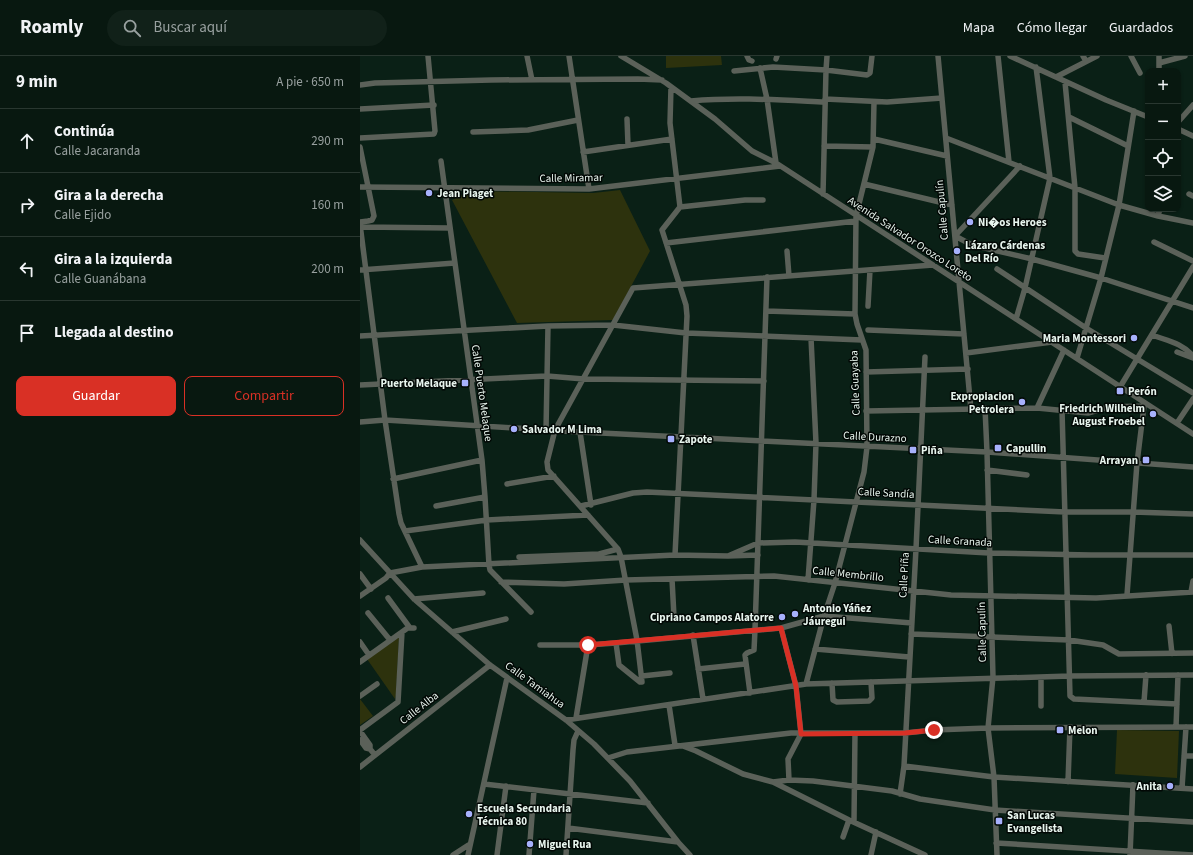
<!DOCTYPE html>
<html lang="es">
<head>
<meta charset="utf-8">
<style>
	body { margin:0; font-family:"Source Sans 3",sans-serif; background:#112119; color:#f1f3f6 }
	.controls { position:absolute; right:12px; top:12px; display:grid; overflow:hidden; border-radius:8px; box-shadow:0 1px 3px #0004 }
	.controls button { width:36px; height:36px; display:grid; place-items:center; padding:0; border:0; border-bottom:1px solid #293730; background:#081810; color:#f1f3f6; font:20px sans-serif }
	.stop { position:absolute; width:12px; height:12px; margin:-9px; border:3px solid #d93025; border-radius:50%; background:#fff }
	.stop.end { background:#d93025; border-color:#fff; box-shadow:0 1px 4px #0008 }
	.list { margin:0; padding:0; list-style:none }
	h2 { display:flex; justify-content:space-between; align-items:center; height:52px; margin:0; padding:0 16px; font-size:17px }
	h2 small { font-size:13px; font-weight:400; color:#98a09f }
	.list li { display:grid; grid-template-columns:26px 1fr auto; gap:12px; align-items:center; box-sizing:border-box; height:64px; padding:0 16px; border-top:1px solid #293730 }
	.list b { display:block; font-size:15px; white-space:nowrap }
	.list p { margin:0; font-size:13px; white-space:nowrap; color:#98a09f }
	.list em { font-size:13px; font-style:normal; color:#98a09f }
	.actions { display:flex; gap:8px; padding:12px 16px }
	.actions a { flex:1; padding:9px 0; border:1px solid #d93025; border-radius:8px; text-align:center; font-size:14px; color:#d93025 }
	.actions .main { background:#d93025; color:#fff }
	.icon { flex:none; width:22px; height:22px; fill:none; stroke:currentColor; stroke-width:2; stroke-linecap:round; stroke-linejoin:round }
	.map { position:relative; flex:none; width:833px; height:799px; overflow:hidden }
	header { display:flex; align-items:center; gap:24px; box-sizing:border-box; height:56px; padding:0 20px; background:#081810; border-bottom:1px solid #293730 }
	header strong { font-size:19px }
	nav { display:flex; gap:22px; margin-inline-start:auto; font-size:14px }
	.search { width:280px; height:36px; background:#112119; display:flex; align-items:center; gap:10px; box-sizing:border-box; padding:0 14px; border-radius:22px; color:#98a09f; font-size:15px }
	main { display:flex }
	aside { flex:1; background:#081810 }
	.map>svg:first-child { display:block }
</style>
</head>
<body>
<header>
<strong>Roamly</strong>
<div class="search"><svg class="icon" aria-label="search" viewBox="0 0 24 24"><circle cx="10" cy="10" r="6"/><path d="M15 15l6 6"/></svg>Buscar aquí</div>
<nav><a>Mapa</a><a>Cómo llegar</a><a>Guardados</a></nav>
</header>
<main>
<aside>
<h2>9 min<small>A pie · 650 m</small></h2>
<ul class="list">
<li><svg class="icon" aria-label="ahead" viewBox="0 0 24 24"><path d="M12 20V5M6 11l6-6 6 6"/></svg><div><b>Continúa</b><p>Calle Jacaranda</p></div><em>290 m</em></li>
<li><svg class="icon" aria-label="right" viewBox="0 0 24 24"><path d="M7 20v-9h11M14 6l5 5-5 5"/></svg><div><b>Gira a la derecha</b><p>Calle Ejido</p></div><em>160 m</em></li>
<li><svg class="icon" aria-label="left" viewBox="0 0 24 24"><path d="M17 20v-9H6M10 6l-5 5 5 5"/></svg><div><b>Gira a la izquierda</b><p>Calle Guanábana</p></div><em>200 m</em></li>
<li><svg class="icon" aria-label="arrive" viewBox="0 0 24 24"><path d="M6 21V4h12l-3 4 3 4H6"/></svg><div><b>Llegada al destino</b></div></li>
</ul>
<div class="actions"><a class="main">Guardar</a><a>Compartir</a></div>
</aside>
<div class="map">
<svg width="833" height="799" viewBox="0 0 833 799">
	<rect width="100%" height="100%" fill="#0a2016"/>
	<path fill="#2d320d" d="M306,0H361L362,9L306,12Z
		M260,134L290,195L253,264L157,267L92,144L111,135L233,137Z
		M39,581L36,639L35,643L7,603Z
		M0,643L13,660L0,669Z
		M757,674L819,675L817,722L755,718Z"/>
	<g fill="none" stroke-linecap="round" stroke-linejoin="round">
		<path stroke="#5b6159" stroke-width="5.5" d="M167,0L172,24
			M209,0L229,133
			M261,0L306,27L355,63L392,95L416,107L833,378
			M387,0L389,4L392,5
			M578,0L611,354
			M638,0L649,106
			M650,0L746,44L788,61
			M723,0L726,5
			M771,0L780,17
			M799,0V15
			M416,3L417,0
			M799,7L825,0
			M400,12L407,43L416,107
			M374,15L413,11L466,14L507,19L510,17L512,0
			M696,21L737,0
			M705,26L715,132V195L718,198L745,202
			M0,29L15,27L131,24L278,23L302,24
			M311,31L310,67L320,151
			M465,43L527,46L582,42
			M331,45C376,41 420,44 465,46
			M0,53L74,49
			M709,61L768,90
			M267,63L268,89
			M818,66L833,49
			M818,73L833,80
			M113,76L168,74L218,64
			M0,82L74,78L75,75L68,0
			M586,82L759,149L798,160L833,167
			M514,83L587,100
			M464,90L513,91
			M0,91L14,160L12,164L8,165L0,166
			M223,96L312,83
			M81,105L122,404L125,441L129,509L130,514L171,556
			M660,110L595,180L612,189L672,203L741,222L833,252
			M504,128L592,149
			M0,131L229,133L420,110
			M463,138L466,14L467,0
			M829,138L833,140
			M798,160L800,153
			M0,168L25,364L39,458L41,467L62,511
			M0,171L90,172
			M794,186L833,205
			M306,187L496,165
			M427,195L429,220
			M637,213L726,272L833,337
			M0,214L95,207
			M508,250L510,214
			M406,255L495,258
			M656,263L665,232L690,122L676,11
			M508,274L604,278
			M792,279C808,285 822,287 833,300
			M0,280L188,270L253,269L326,277L502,284
			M817,296L833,302
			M606,297L692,286
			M717,302L741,222L759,149L774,55
			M506,316L608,313
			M0,329L187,320L224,323L404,325
			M760,331L833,211
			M625,352L627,396L633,621L628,672L634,721L637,799
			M677,352L704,294
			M702,354L710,640L714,643L817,648
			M506,355L677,352L728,357L749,351L784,350L786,348
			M0,366L25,364L220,376L627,396L833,411
			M817,367L833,343
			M186,374L188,270
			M220,376L231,449
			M627,414L667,419
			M33,423L122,404
			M147,428L194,420
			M76,450L125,441
			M221,450L273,437L287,436L705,456H773L833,458
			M45,475L127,464L228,459
			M0,484L54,543L130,609L206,664L234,688L270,725L318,786L330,799
			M315,499L327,260L326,249L302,174L320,151L385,144H403
			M368,500L398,487L435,486L629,497L731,499H833
			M159,501L239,498L258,493
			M0,518L11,533
			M312,523L314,561
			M448,524L454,444L456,387L451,282
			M141,526L204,528L266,524L414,520L591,539L736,542L833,536
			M831,536L833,525
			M767,539L777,407L784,350
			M0,540L26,522L30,517L62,511L315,499L368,500L398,499
			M28,542L50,572H54
			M54,543L123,537
			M8,557L30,584
			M809,570L812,598
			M421,572L436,630L441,678L428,703L429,724
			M92,576L146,563
			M551,578L709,584L743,589L759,598L833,597
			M333,579L343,643
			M0,586L9,599
			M256,587L259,609L280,626H282L277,584L261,501L258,493L188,414L187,406L195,374L273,232L573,209
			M180,589H228L256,587L421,572L464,560L552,567
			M455,593L549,601
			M0,606L49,571
			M338,613L385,608
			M282,620L310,617
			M472,627L473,644L477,646L509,645L512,642L511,626
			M446,628L464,560L475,527L504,416L507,391L506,294L497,268L495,258L496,160L513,91L514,46
			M390,637L385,599L387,597L394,594L395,574L407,221
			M0,640L17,628
			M784,646L786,619
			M309,649L315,689L323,690L336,695L383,718L413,726L489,764L565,799
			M681,650V621
			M216,662L228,589
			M206,664L446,628L710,620L833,619
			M816,671L818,619
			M0,674L38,646L42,576
			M0,675L10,689V693L15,699
			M0,684L6,692L10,693
			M824,700H833
			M248,702L267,696L431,677H545L574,674L628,672L833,671
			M544,710L634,721L833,733
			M0,711L130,609
			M413,726L429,724L453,725L532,735L560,743L635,754L833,766
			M708,726L710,671
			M124,728L288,747
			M822,732L826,671
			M540,738L544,710L556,493L565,301
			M494,766L495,677
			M208,772L318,786
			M483,781L489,764
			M636,787L833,799
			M93,799L110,788
			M108,799L147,622
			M137,799L146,730
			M169,799L174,734
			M206,799L213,694L214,684L218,675
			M511,799L516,776
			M770,799L773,729"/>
	</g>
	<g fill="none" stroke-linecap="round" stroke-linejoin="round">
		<path stroke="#d93025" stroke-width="5" d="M228,589L421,572L436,630L441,678L545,677L574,674"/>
	</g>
	<g fill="#a7b1fc" stroke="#020805" stroke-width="1.5">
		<circle cx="69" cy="137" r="4"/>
		<circle cx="610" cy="166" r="4"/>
		<circle cx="597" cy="195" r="4"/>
		<circle cx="774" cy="282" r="4"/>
		<rect x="101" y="323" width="8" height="8" rx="2"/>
		<rect x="756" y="331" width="8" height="8" rx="2"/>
		<circle cx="662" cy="346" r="4"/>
		<circle cx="793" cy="358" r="4"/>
		<circle cx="154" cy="373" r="4"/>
		<rect x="307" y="379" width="8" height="8" rx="2"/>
		<rect x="634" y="388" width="8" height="8" rx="2"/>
		<rect x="549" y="390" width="8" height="8" rx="2"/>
		<rect x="782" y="400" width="8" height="8" rx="2"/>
		<circle cx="435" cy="558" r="4"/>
		<circle cx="422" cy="561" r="4"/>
		<rect x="696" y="670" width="8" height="8" rx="2"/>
		<circle cx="810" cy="730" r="4"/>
		<circle cx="109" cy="758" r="4"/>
		<rect x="635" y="761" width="8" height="8" rx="2"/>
		<circle cx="170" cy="788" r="4"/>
	</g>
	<g text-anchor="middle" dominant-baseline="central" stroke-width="3" stroke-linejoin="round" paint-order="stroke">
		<g font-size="11" fill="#e8f5ee" stroke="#020805">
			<text transform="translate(211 122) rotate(-1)">Calle Miramar</text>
			<text transform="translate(582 154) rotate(-95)">Calle Capulín</text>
			<text transform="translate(550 183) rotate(33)">Avenida Salvador Orozco Loreto</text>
			<text transform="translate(495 327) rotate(-92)">Calle Guayaba</text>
			<text transform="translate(122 337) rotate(82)">Calle Puerto Melaque</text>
			<text transform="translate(515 381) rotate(3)">Calle Durazno</text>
			<text transform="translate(526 437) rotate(3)">Calle Sandía</text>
			<text transform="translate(600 485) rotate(3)">Calle Granada</text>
			<text transform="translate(488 518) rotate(6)">Calle Membrillo</text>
			<text transform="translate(544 519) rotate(-87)">Calle Piña</text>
			<text transform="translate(622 576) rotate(-91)">Calle Capulín</text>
			<text transform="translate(175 629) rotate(36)">Calle Tamiahua</text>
			<text transform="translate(59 652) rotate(-38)">Calle Alba</text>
		</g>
		<g font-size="11" font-weight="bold" fill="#e8f5ee" stroke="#020805" text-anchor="start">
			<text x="77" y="137">Jean Piaget</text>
			<text x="618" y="166">Ni�os Heroes</text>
			<text x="605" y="189">Lázaro Cárdenas<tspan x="605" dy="13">Del Río</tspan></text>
			<text x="766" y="282" text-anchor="end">Maria Montessori</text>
			<text x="97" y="327" text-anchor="end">Puerto Melaque</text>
			<text x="768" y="335">Perón</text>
			<text x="654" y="340" text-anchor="end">Expropiacion<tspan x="654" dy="13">Petrolera</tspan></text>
			<text x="785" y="352" text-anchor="end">Friedrich Wilhelm<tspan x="785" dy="13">August Froebel</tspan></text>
			<text x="162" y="373">Salvador M Lima</text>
			<text x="319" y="383">Zapote</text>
			<text x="646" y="392">Capullin</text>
			<text x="561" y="394">Piña</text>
			<text x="778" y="404" text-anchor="end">Arrayan</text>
			<text x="443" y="552">Antonio Yáñez<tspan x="443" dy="13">Jáuregui</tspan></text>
			<text x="414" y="561" text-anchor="end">Cipriano Campos Alatorre</text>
			<text x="708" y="674">Melon</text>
			<text x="802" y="730" text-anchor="end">Anita</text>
			<text x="117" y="752">Escuela Secundaria<tspan x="117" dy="13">Técnica 80</tspan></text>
			<text x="647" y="759">San Lucas<tspan x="647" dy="13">Evangelista</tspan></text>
			<text x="178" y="788">Miguel Rua</text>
		</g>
	</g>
</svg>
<div class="controls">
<button>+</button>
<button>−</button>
<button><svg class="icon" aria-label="locate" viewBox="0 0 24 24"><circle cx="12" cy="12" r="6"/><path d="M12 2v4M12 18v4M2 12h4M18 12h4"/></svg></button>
<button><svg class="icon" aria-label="layers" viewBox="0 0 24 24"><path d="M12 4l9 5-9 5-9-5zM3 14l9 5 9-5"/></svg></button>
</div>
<div class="stop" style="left:228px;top:589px"></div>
<div class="stop end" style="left:574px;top:674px"></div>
</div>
</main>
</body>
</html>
